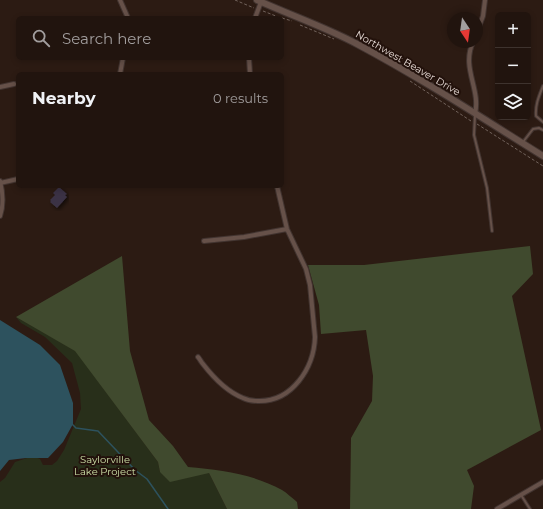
<!DOCTYPE html>
<html lang="en">
<head>
<meta charset="utf-8">
<style>
	body { margin:0; font-family:Montserrat,sans-serif; background:#2d211c; color:#f1f3f6 }
	.controls { position:absolute; right:12px; top:12px; display:grid; overflow:hidden; border-radius:6px; box-shadow:0 2px 6px #0003 }
	.controls button { width:36px; height:36px; display:grid; place-items:center; padding:0; border:0; border-bottom:1px solid #3e332e; background:#21140e; color:#f1f3f6; font:20px sans-serif }
	.compass { position:absolute; left:447px; top:12px; width:36px; height:36px; border-radius:50%; background:#21140e; box-shadow:0 2px 6px #0003; rotate:167deg }
	.list { margin:0; padding:0; list-style:none }
	h2 { display:flex; justify-content:space-between; align-items:center; height:52px; margin:0; padding:0 16px; font-size:17px }
	h2 small { font-size:13px; font-weight:400; color:#a29e9e }
	.icon { flex:none; width:22px; height:22px; fill:none; stroke:currentColor; stroke-width:2; stroke-linecap:round; stroke-linejoin:round }
	.map { position:relative; flex:none; width:543px; height:509px; overflow:hidden }
	.search { position:absolute; background:#21140e; box-shadow:0 2px 6px #0003; left:16px; top:16px; width:268px; height:44px; display:flex; align-items:center; gap:10px; box-sizing:border-box; padding:0 14px; border-radius:6px; color:#a29e9e; font-size:15px }
	.panel { position:absolute; background:#21140e; box-shadow:0 2px 6px #0003; left:16px; top:72px; width:268px; height:116px; border-radius:6px }
	.map>svg:first-child { display:block }
</style>
</head>
<body>
<div class="map">
<svg width="543" height="509" viewBox="0 0 543 509">
	<defs>
		<filter id="shadow"><feDropShadow dx="2" dy="2" stdDeviation="2" flood-color="#0009"/></filter>
	</defs>
	<rect width="100%" height="100%" fill="#2c1b13"/>
	<path fill="#282f1a" d="M16,317L75,350L158,462L160,472L209,473L227,509H0V482L5,478L15,462L33,456L40,459L43,465H52L57,461L64,450L81,409L80,393L72,363L45,337L21,323Z"/>
	<path fill="#404a2e" d="M530,246L533,274L512,296L541,430L467,470L474,486L471,509H350L351,438L372,401L373,376L366,330L321,334L319,305L308,265H364Z
		M122,256L130,351L149,420L173,446L188,467C221,470 253,474 282,490C287,493 292,498 297,502L298,509H227L209,473L170,482L160,472L158,462L75,351L16,317Z"/>
	<path fill="#2d525e" d="M0,320L40,345L60,365L73,403V424L63,442L48,458H26L9,460L0,471Z"/>
	<g fill="none" stroke-linecap="round" stroke-linejoin="round">
		<path stroke="#2d525e" stroke-width="1.5" d="M72,424L76,428L98,431L135,470L147,479L168,509"/>
	</g>
	<path fill="#3b3344" filter="url(#shadow)" d="M59,187L67,194L65,195L67,197L57,208L50,202L51,201L50,200L55,195L53,193Z"/>
	<g fill="none" stroke-linecap="round" stroke-linejoin="round">
		<defs>
			<path id="service" d="M543,86C539,96 535,105 536,116L543,122
				M475,115L474,135L487,188L492,231
				M523,142L533,129L539,128L543,130
				M521,495L530,509"/>
			<path id="minor" d="M120,0L128,18
				M255,18L261,2
				M477,32L483,16L485,0
				M473,42C461,68 481,89 475,114
				M249,58L250,74
				M120,74L123,58
				M0,87L14,84
				M0,181C3,193 4,204 0,216
				M0,183L18,179
				M204,241L244,237L287,229
				M198,357C200,359 201,362 203,364C213,377 228,392 243,398C247,400 253,401 258,401C292,402 314,368 315,337L310,285L306,269L287,229L277,186
				M497,509L543,482"/>
			<path id="secondary" d="M257,0C290,15 325,27 357,44C421,78 482,118 543,156"/>
		</defs>
		<use href="#service" stroke="#423430" stroke-width="4"/>
		<use href="#minor" stroke="#423430" stroke-width="6"/>
		<use href="#secondary" stroke="#423430" stroke-width="8"/>
		<path stroke="#71625b" stroke-width="1" stroke-dasharray="3 2" stroke-linecap="butt" d="M235,0L254,8
			M263,11L281,18
			M282,18L292,21
			M300,25L334,39
			M410,81L471,121
			M477,124L543,166"/>
		<use href="#service" stroke="#665149" stroke-width="2"/>
		<use href="#minor" stroke="#665149" stroke-width="4"/>
		<use href="#secondary" stroke="#665149" stroke-width="6"/>
	</g>
	<g text-anchor="middle" dominant-baseline="central" stroke-width="4" stroke-linejoin="round" paint-order="stroke">
		<g font-size="10" fill="#e6dad5" stroke="#22110b">
			<text transform="translate(408 63) rotate(30)">Northwest Beaver Drive</text>
		</g>
		<g font-size="10" fill="#cde0a8" stroke="#22110b">
			<text x="105" y="459">Saylorville<tspan x="105" dy="12">Lake Project</tspan></text>
		</g>
	</g>
</svg>
<div class="controls">
<button>+</button>
<button>−</button>
<button><svg class="icon" aria-label="layers" viewBox="0 0 24 24"><path d="M12 4l9 5-9 5-9-5zM3 14l9 5 9-5"/></svg></button>
</div>
<svg class="compass" viewBox="-18 -18 36 36"><path d="M0-13l5 13h-10z" fill="#e53935"/><path d="M0 13l5-13h-10z" fill="#a29e9e"/></svg>
<div class="search"><svg class="icon" aria-label="search" viewBox="0 0 24 24"><circle cx="10" cy="10" r="6"/><path d="M15 15l6 6"/></svg>Search here</div>
<section class="panel">
<h2>Nearby<small>0 results</small></h2>
<ul class="list">
</ul>
</section>
</div>
</body>
</html>
